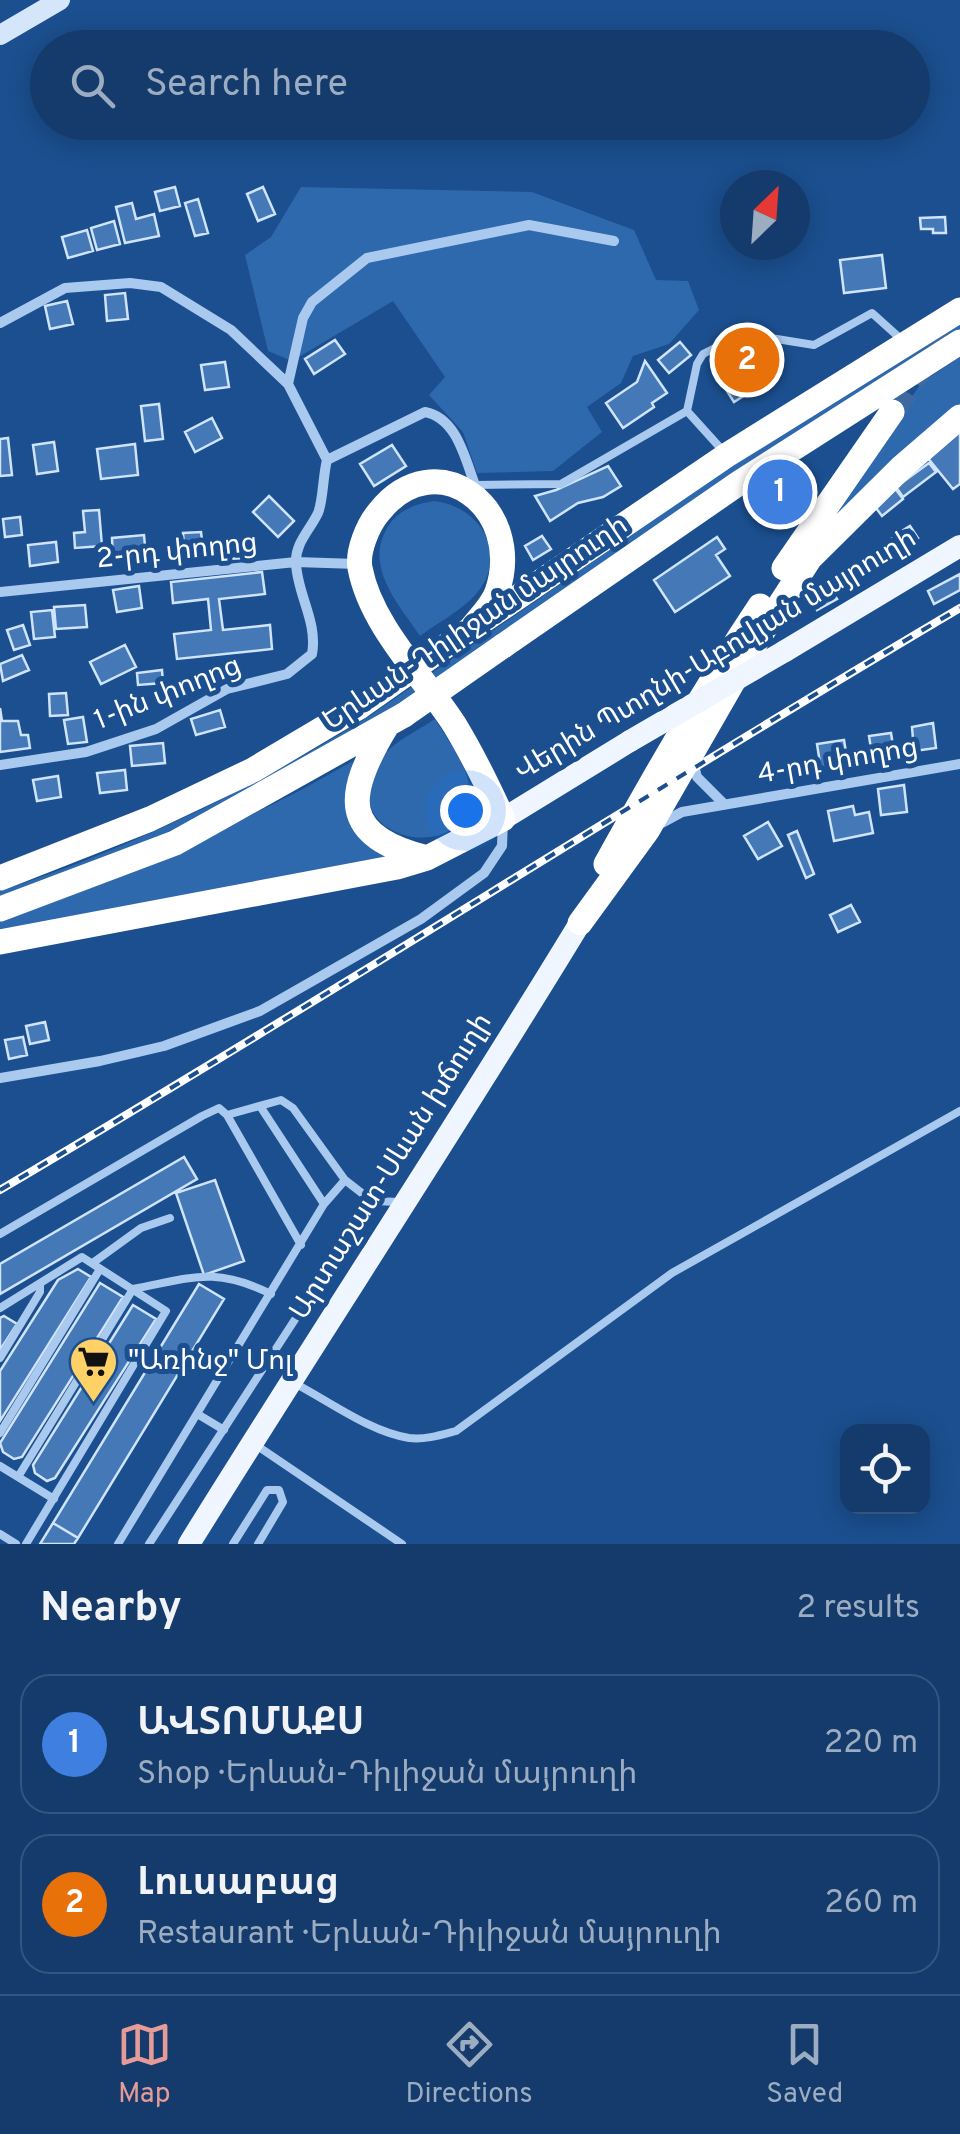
<!DOCTYPE html>
<html lang="en">
<head>
<meta charset="utf-8">
<style>
	body { margin:0; font-family:Overpass,"Noto Sans Armenian",sans-serif; background:#1d4271; color:#f1f3f6 }
	.controls { position:absolute; right:30px; bottom:30px; display:grid; overflow:hidden; border-radius:20px; box-shadow:0 5px 25px #0003 }
	.controls button { width:90px; height:90px; display:grid; place-items:center; padding:0; border:0; border-bottom:2px solid #33557e; background:#143b6b; color:#f1f3f6; font:50px sans-serif }
	.compass { position:absolute; left:720px; top:170px; width:90px; height:90px; border-radius:50%; background:#143b6b; box-shadow:0 5px 25px #0003; rotate:25deg }
	.you { position:absolute; left:465px; top:810px; width:35px; height:35px; margin:-25px; border:8px solid #fff; border-radius:50%; background:#1a73e8; box-shadow:0 0 0 15px #1a73e833 }
	.badge { display:grid; place-items:center; width:65px; height:65px; border-radius:50%; background:#e69b98; color:#fff; font-size:32px; font-weight:700 }
	.pin { position:absolute; translate:-50% -50%; border:5px solid #fff; box-shadow:0 2px 10px #0006 }
	.list { margin:0; padding:0; list-style:none }
	h2 { display:flex; justify-content:space-between; align-items:center; height:130px; margin:0; padding:0 40px; font-size:42px }
	h2 small { font-size:32px; font-weight:400; color:#9dadc1 }
	.list li { display:grid; grid-template-columns:65px 1fr auto; gap:30px; align-items:center; box-sizing:border-box; height:140px; margin:0 20px 20px; padding:0 20px; border:2px solid #33557e; border-radius:30px }
	.list b { display:block; font-size:38px; white-space:nowrap }
	.list p { margin:0; font-size:32px; white-space:nowrap; color:#9dadc1 }
	.list em { font-size:32px; font-style:normal; color:#9dadc1 }
	.icon { flex:none; width:55px; height:55px; fill:none; stroke:currentColor; stroke-width:2; stroke-linecap:round; stroke-linejoin:round }
	.map { position:relative; flex:none; width:960px; height:1544px; overflow:hidden }
	.search { position:absolute; background:#143b6b; box-shadow:0 5px 25px #0003; left:30px; right:30px; top:30px; height:110px; display:flex; align-items:center; gap:25px; box-sizing:border-box; padding:0 35px; border-radius:55px; color:#9dadc1; font-size:38px }
	.sheet { height:450px; background:#143b6b }
	nav { display:flex; justify-content:space-around; align-items:center; box-sizing:border-box; height:140px; border-top:2px solid #33557e; background:#143b6b; font-size:28px; color:#9dadc1 }
	nav a { display:grid; justify-items:center; gap:5px }
	nav .on { color:#e69b98 }
	.map>svg:first-child { display:block }
</style>
</head>
<body>
<div class="map">
<svg width="960" height="1544" viewBox="0 0 960 1544">
	<rect width="100%" height="100%" fill="#1b4f8f"/>
	<path fill="#2e69ad" d="M301,187L532,192L634,230L656,280L688,281L699,310L669,344L633,356L621,383L587,407L602,432L553,471L477,473L463,432L429,395L445,377L393,301L292,361L268,351L245,255L271,237Z
		M960,320V334L376,725L210,819L0,902V891C134,847 252,789 371,715L793,423Z
		M960,357V410L813,540L922,382Z
		M434,501C475,505 507,547 482,586C469,607 440,621 420,636C399,605 364,567 387,528C397,511 414,504 434,501Z
		M435,719C446,738 464,760 468,781C485,874 318,843 384,755C395,741 419,730 435,719Z
		M353,761L346,790L395,856L0,931V919L182,850L303,789Z"/>
	<path fill="#4478b7" stroke="#cfe3fa" stroke-width="2.5" d="M175,187L180,206L160,211L155,192Z
		M263,187L275,214L258,221L247,194Z
		M198,199L208,233L195,236L185,203Z
		M132,203L136,219L154,214L159,236L125,243L116,207Z
		M945,217L946,233H933V229H921L920,218Z
		M114,221L120,244L97,250L91,228Z
		M87,230L93,251L68,258L62,237Z
		M882,255L886,288L844,293L840,260Z
		M125,293L128,319L107,321L105,295Z
		M67,301L73,324L50,329L45,306Z
		M335,340L345,354L314,374L305,359Z
		M757,340L778,374L734,402L713,369Z
		M680,342L691,355L669,373L658,360Z
		M645,361L667,393L652,403L654,407L623,428L606,403L637,382Z
		M225,362L229,387L205,390L201,365Z
		M159,404L163,439L145,441L141,406Z
		M212,418L222,438L195,452L185,432Z
		M960,431V484L953,489L927,457Z
		M8,438L12,475L0,476V439Z
		M54,442L58,471L37,474L33,445Z
		M135,444L138,475L101,479L97,449Z
		M392,445L406,466L374,486L360,464Z
		M929,463L936,472L903,497L896,487Z
		M608,466L621,486L603,497L578,503L550,521L535,496L556,490Z
		M784,481L796,496L771,515L760,501Z
		M894,487L903,499L882,516L873,504Z
		M269,496L294,521L278,537L253,512Z
		M99,510L102,546L75,548L74,533L85,532L83,511Z
		M20,517L22,535L5,537L3,519Z
		M910,526L918,538L905,546L897,534Z
		M201,532L204,557L185,558L183,533Z
		M144,535L146,556L113,559L112,538Z
		M542,536L551,549L533,560L525,546Z
		M896,536L904,547L892,555L885,543Z
		M717,537L725,549L716,555L730,576L675,612L654,580Z
		M244,540L245,558L228,559L227,541Z
		M56,542L58,562L30,566L28,545Z
		M262,572L265,594L219,599L223,630L270,625L272,649L177,659L174,634L211,630L208,599L173,603L171,582Z
		M960,574V590L934,604L928,591Z
		M139,586L142,608L117,612L113,590Z
		M829,586L837,599L817,610L810,598Z
		M85,605L87,627L56,629L54,607Z
		M52,610L55,637L34,639L31,612Z
		M23,625L30,645L14,650L7,630Z
		M125,645L136,667L101,684L90,662Z
		M22,655L29,670L3,681L0,664Z
		M162,670L163,683L138,685L137,673Z
		M66,693L68,715L50,716L49,694Z
		M0,708L2,721H18L21,735H28L30,748L0,752Z
		M220,710L225,727L196,735L191,719Z
		M83,717L87,742L68,744L64,720Z
		M933,723L936,748L914,751L912,727Z
		M891,733L894,752L872,755L869,736Z
		M844,740L848,765L821,770L817,744Z
		M163,743L165,763L132,766L130,746Z
		M125,770L127,790L100,793L97,773Z
		M58,776L61,797L37,801L33,780Z
		M904,785L907,812L881,815L878,789Z
		M853,806L855,815L869,812L873,833L834,841L828,811Z
		M768,822L782,846L758,859L744,836Z
		M797,831L814,874L806,878L788,835Z
		M851,905L860,922L838,932L830,915Z
		M45,1022L49,1040L30,1044L26,1026Z
		M23,1037L27,1055L9,1059L5,1040Z
		M184,1157L197,1179L0,1294V1264Z
		M215,1180L244,1261L204,1275L176,1193Z
		M78,1269L91,1277L0,1421V1371L58,1280Z
		M100,1283L123,1297L22,1457L14,1459L3,1452L0,1443Z
		M199,1284L224,1299L78,1538L53,1523Z
		M133,1305L156,1319L55,1478L47,1481L35,1473L33,1465Z
		M4,1316L17,1324L0,1350V1318Z
		M53,1523L78,1538L74,1544H40Z"/>
	<g fill="none" stroke-linecap="round" stroke-linejoin="round">
		<path stroke="#3d69a0" stroke-width="25" stroke-dasharray="25 12" stroke-linecap="butt" d="M892,412L960,310"/>
		<path stroke="#a9c9ee" stroke-width="8" d="M687,411L724,452
			M475,485L561,484L687,411L697,364L703,354L739,336L752,335L814,345L872,313L902,340
			M260,1106L324,1204
			M227,1115L301,1245
			M0,1234L202,1116L219,1108L227,1115L281,1100L293,1108L345,1180L372,1201L401,1202
			M94,1262L141,1228L170,1218
			M0,1308L82,1257L166,1311L26,1544
			M0,1358L40,1292V1284
			M294,1383C329,1401 370,1432 409,1438C425,1440 441,1435 456,1431L672,1273L960,1111
			M199,1415L224,1430
			M0,1433L100,1269
			M256,1445L402,1544
			M0,1466L54,1499
			M18,1477L133,1289C192,1278 214,1266 271,1294
			M0,1534L16,1544
			M118,1544L324,1204L345,1180
			M149,1544L372,1201
			M233,1544L267,1490H279L283,1502L258,1544"/>
		<path stroke="#a9c9ee" stroke-width="10" d="M0,323L65,288L130,283L161,287L231,330L288,384L327,460C323,475 323,502 318,513C310,530 295,543 296,563C297,594 318,622 312,654L287,674L227,689L156,729L86,752L0,765
			M288,384L303,318L312,302L367,258L529,225L614,241
			M327,460L425,412C457,418 465,459 475,485L470,488
			M0,592L296,562L357,564
			M693,762L697,777L724,804
			M658,825L682,812L960,764
			M0,1078L100,1061L164,1046L260,1011L421,919L484,873L502,846L503,820"/>
		<path stroke="#d6e6fa" stroke-width="20" d="M0,35L60,0"/>
		<path stroke="#f0f6ff" stroke-width="22" d="M785,651L960,546
			M503,819L630,741
			M189,1544C318,1336 453,1132 580,923"/>
		<path stroke="#fff" stroke-width="25" d="M784,568L892,412
			M503,646L739,483L960,342
			M440,650L727,455L960,310
			M386,727C345,795 339,836 427,858
			M606,864C655,776 704,690 760,606
			M0,878L150,819L253,770L359,707
			M0,909L175,843L404,715
			M580,923L647,831L754,645L810,558L902,467L960,417
			M0,942L397,867L427,858L503,819C488,786 473,755 454,724C423,676 371,626 360,568C357,551 368,525 379,512C435,441 526,507 497,592C492,606 479,618 470,630"/>
		<defs>
			<path id="rail" d="M0,1190C323,1000 638,798 960,608"/>
		</defs>
		<use href="#rail" stroke="#fff" stroke-width="8"/>
		<use href="#rail" stroke="#1b4f8f" stroke-width="4" stroke-dasharray="11" stroke-linecap="butt"/>
		<path stroke="#f0f6ff" stroke-width="22" d="M630,741L785,651"/>
		<path stroke="#fff" stroke-width="25" d="M359,707L440,650
			M404,715L503,646"/>
	</g>
	<defs>
		<symbol id="supermarket-pin" viewBox="-11 -11 22 30"><path d="M0 17L-7.5 6A9.5 9.5 0 1 1 7.5 6Z" fill="#ffd166" stroke="#1b4f8f"/><path d="M-6-5.5h2.5l.6 2H6L4.5 2H-2.5L-4.4-4H-6ZM-1.5 3.2a1.3 1.3 0 1 0 .1 0ZM3 3.2a1.3 1.3 0 1 0 .1 0Z" fill="#111"/></symbol>
	</defs>
	<g fill-rule="evenodd">
		<use href="#supermarket-pin" x="66" y="1334" width="55" height="75"/>
	</g>
	<g text-anchor="middle" dominant-baseline="central" stroke-width="10" stroke-linejoin="round" paint-order="stroke">
		<g font-size="28" fill="#fff" stroke="#1b4f8f">
			<text transform="translate(177 552) rotate(-6)">2-րդ փողոց</text>
			<text transform="translate(476 624) rotate(-34)">Երևան-Դիլիջան մայրուղի</text>
			<text transform="translate(716 656) rotate(-31)">Վերին Պտղնի-Աբովյան մայրուղի</text>
			<text transform="translate(168 694) rotate(-22)">1-ին փողոց</text>
			<text transform="translate(838 762) rotate(-10)">4-րդ փողոց</text>
			<text transform="translate(392 1167) rotate(-58)">Արտաշատ-Սևան խճուղի</text>
		</g>
		<g font-size="28" fill="#fff" stroke="#1b4f8f" text-anchor="start">
			<text x="128" y="1362">"Առինջ" Մոլ</text>
		</g>
	</g>
</svg>
<div class="controls">
<button><svg class="icon" aria-label="locate" viewBox="0 0 24 24"><circle cx="12" cy="12" r="6"/><path d="M12 2v4M12 18v4M2 12h4M18 12h4"/></svg></button>
</div>
<svg class="compass" viewBox="-18 -18 36 36"><path d="M0-13l5 13h-10z" fill="#e53935"/><path d="M0 13l5-13h-10z" fill="#9dadc1"/></svg>
<div class="you"></div>
<div class="pin badge" style="left:780px;top:492px;background:#3f7fe0">1</div>
<div class="pin badge" style="left:747px;top:360px;background:#e8710a">2</div>
<div class="search"><svg class="icon" aria-label="search" viewBox="0 0 24 24"><circle cx="10" cy="10" r="6"/><path d="M15 15l6 6"/></svg>Search here</div>
</div>
<section class="sheet">
<h2>Nearby<small>2 results</small></h2>
<ul class="list">
<li><span class="badge" style="background:#3f7fe0">1</span><div><b>ԱՎՏՈՄԱՔՍ</b><p>Shop · Երևան-Դիլիջան մայրուղի</p></div><em>220 m</em></li>
<li><span class="badge" style="background:#e8710a">2</span><div><b>Լուսաբաց</b><p>Restaurant · Երևան-Դիլիջան մայրուղի</p></div><em>260 m</em></li>
</ul>
</section>
<nav>
<a class="on"><svg class="icon" aria-label="map" viewBox="0 0 24 24"><path d="M3 6l6-2 6 2 6-2v14l-6 2-6-2-6 2zM9 4v14M15 6v14"/></svg>Map</a>
<a><svg class="icon" aria-label="directions" viewBox="0 0 24 24"><path d="M12 3l9 9-9 9-9-9zM9 14v-3h6M13 9l2 2-2 2"/></svg>Directions</a>
<a><svg class="icon" aria-label="saved" viewBox="0 0 24 24"><path d="M7 4h10v16l-5-4-5 4z"/></svg>Saved</a>
</nav>
</body>
</html>
